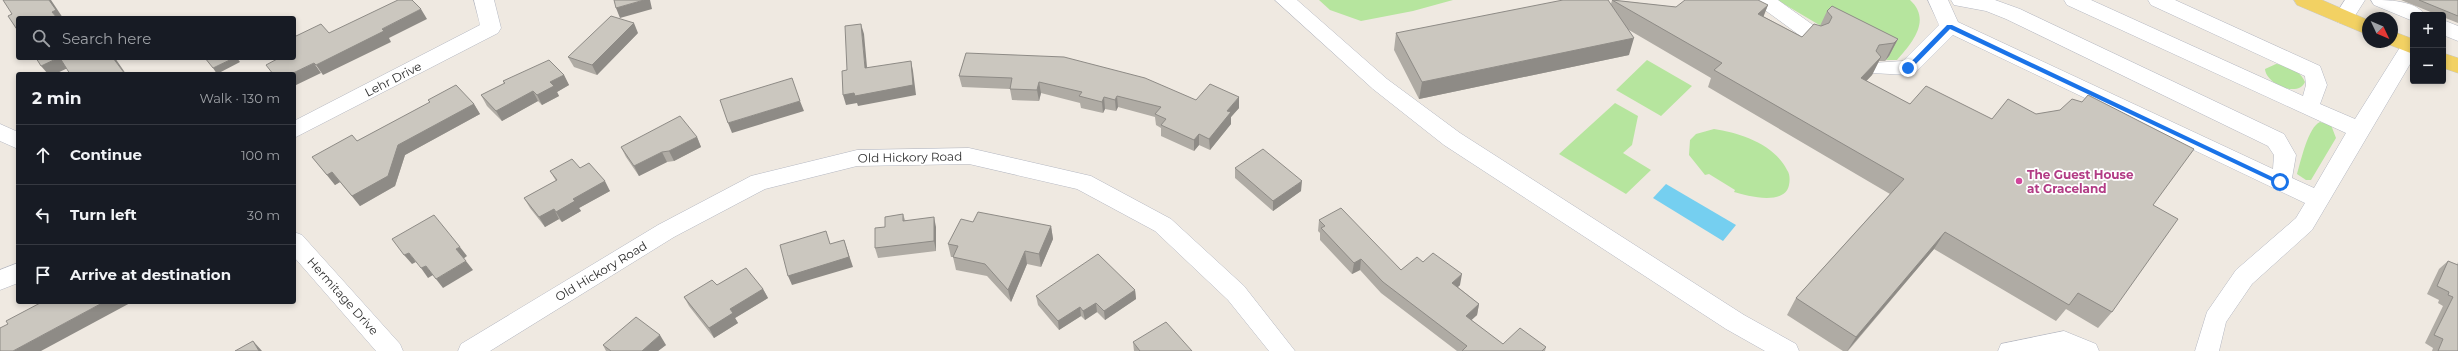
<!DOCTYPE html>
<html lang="en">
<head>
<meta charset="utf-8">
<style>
	body { margin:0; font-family:Montserrat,sans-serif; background:#242831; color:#f1f3f6 }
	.controls { position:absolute; right:12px; top:12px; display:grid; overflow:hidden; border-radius:4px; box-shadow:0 2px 6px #0003 }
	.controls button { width:36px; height:36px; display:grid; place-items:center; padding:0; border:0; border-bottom:1px solid #363941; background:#171b24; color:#f1f3f6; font:20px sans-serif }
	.compass { position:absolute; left:2362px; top:12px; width:36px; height:36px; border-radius:50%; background:#171b24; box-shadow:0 2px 6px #0003; rotate:134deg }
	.stop { position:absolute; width:12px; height:12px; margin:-9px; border:3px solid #1a73e8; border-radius:50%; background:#fff }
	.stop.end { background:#1a73e8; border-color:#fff; box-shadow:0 1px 4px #0008 }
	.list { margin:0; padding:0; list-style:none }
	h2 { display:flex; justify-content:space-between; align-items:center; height:52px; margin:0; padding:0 16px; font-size:17px }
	h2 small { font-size:13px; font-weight:400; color:#9ea1a6 }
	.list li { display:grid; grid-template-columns:26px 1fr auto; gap:12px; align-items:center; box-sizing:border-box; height:60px; padding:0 16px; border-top:1px solid #363941 }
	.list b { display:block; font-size:15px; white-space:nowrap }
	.list em { font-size:13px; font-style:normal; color:#9ea1a6 }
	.icon { flex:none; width:22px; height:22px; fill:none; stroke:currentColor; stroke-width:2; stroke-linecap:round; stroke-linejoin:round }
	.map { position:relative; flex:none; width:2458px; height:351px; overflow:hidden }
	.search { position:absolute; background:#171b24; box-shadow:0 2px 6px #0003; left:16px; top:16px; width:280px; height:44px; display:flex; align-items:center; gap:10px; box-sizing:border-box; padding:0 14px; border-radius:4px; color:#9ea1a6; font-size:15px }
	.panel { position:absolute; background:#171b24; box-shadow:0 2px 6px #0003; left:16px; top:72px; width:280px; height:232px; border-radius:4px }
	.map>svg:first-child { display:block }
</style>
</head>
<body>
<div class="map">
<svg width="2458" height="351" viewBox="0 0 2458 351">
	<rect width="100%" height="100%" fill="#efe9e1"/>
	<path fill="#b6e59e" d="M1319,0H1453L1413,11L1361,21L1330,10Z
		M1777,0H1910C1932,20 1912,43 1897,60H1886L1889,56L1821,26Z
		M1647,60L1692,86L1661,116L1616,90Z
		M2276,64C2287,65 2300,70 2305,82C2298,98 2266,84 2265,69Z
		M1615,103L1638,116L1632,145L1623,153L1651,170L1626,194L1559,154Z
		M2320,122L2331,125L2336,138L2311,180H2306L2297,174C2301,161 2308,127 2320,122Z
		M1714,129C1740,133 1774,144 1787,170C1790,174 1790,180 1789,185C1785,206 1747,196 1734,192L1735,190L1709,174L1705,175L1689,155L1690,140L1696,134Z"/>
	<path fill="#75cff0" d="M1666,184L1736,225L1723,241L1653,198Z"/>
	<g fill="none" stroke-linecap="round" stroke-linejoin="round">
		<defs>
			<path id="minor" d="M474,0H494L501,28L498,33L294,138V121L480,25Z
				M1275,0H1297L1387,79L1460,133L1744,315L1796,344L1799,351H1765L1726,329L1444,145L1373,89Z
				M1755,0H1778L1820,30L1823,35L1820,40L1813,42L1806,40L1758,5Z
				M1928,0H1948L1958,22L2273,169L2274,155L2268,146L2006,19L1986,11L1954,5L1951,0H1995L2020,9L2284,134L2296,155L2292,178L2314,188L2346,133L2067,5L2064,0H2091L2303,96L2306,85L2305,76L2151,5L2148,0H2175L2320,66L2327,85L2320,104L2355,119L2404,41L2413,40V59L2312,230L2252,284L2226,322L2219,351H2195L2207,312L2236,270L2296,218L2305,203L1953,35L1915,73L1908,75L1872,73L1869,68L1872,63L1903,61L1939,25Z
				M2345,0H2365L2351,22L2344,24L2337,22L2334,17Z
				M2371,0C2388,0 2415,0 2425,15H2413V21L2374,5Z
				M2443,20L2458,26V41L2443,35Z
				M0,124L18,132V149L0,141Z
				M969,148L1091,176L1171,219L1244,286L1295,351H1269L1228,300L1155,231L1077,189L969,164L857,166L765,189L674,237L490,351H458L461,344L658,225L751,176L857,150Z
				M294,232L302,235L400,344L403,351H376L294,257Z
				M18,263V283L0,290V270Z
				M2064,331L2096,344L2099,351H1998L2001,344Z"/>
			<path id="major" d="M2294,0H2322L2368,20V35L2297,5Z
				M2392,31L2413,39V54L2385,43L2392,42Z
				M2443,53L2458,58V73L2443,68Z"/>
		</defs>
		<use href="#minor" stroke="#b4b7c1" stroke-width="1"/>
		<use href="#major" stroke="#c9c9c9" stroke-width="1"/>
		<use href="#minor" fill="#fff" fill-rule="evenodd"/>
		<use href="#major" fill="#f2d163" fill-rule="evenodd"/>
	</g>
	<path fill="#afaba4" d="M1612,0L1676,7L1768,5L1763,16L1802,37L1820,26L1827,11L1898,39L1889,56L1885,61H1879L1872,75L1866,81L1910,104L2153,205L2112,312L2098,328L2066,309L2056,321L1934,249L1848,351H1843L1787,315L1796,298L1890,194L1708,87L1711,78L1629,30V55L1419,99L1394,50L1396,33L1611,4Z
		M2401,0H2458V23L2443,17V15H2438Z
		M638,33L597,75L574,67L568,57Z
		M966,53L1196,100L1239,108L1231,117V124L1210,150L1199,145L1194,151L1161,136V128L1156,125L1155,117L1118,107L1116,111L1105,109L1103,113L1081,108L1080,103L1041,93L1039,101L1012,100L1010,89L962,87L959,76Z
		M564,75L569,85L557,92L559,96L542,105L538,101L502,121L487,106L481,95L504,84L503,81Z
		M428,100L474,104L480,114L405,155L395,186L360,206L340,182L335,185L312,157L357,141L430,103Z
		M697,137L701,147L674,161L667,162L639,176L626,157L621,147Z
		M580,168L610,191L579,208L581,211L562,222L559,219L545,227L530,208L524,198L556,181L550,171Z
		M1235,168L1301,191L1273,211L1235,178Z
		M903,214L905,220L936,227V251L878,258L875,248L885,227Z
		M1319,220L1401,270L1460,285L1458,287L1479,304L1477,315L1471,320L1503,344L1546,347L1545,351H1457L1381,293L1360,270L1352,274L1320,240V233L1318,231Z
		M973,222L1051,226L1053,239L1041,267L1027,264L1011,302L987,276L956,270L953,257H951L948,244Z
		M2448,261L2457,265L2458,262V351H2432L2433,348L2425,343L2443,306L2438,303L2439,300L2427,294L2439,269Z
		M717,285L763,289L768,298L735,318L738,323L714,338L689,306L684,297Z
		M1135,290L1136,299L1105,320L1097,312L1085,320L1081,316L1059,330L1038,305L1036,296Z
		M1133,342L1192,351H1134Z
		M603,345H666L658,351H606Z"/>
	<path fill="#8e8b86" d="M49,0H51L63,18H57L52,12Z
		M644,0H650L652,9L620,18L616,8Z
		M1768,5L1761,23L1758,14Z
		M421,9L427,19L389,38L391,42L323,75L316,65L382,29Z
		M634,23L638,33L597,75L592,65Z
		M861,24L864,34L868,78L865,68Z
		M1634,38L1629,55L1419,99L1422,82Z
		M1898,39L1889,56L1885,61L1894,43Z
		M1881,57L1872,75L1853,95L1861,78Z
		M58,58H60L68,68L55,74H48L41,66Z
		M113,58H115L126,74H125Z
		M234,58H237L240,62L217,74L213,68Z
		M911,61L913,71L916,95L858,106L857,103L846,105L843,95Z
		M314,63L321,73L294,86V74H291Z
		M564,75L569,85L557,92L559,96L542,105L537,95L550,82Z
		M1039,82L1041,93L1039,101L1037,90Z
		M533,91L538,101L502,121L496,111Z
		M1117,96L1118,107L1116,111L1115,100Z
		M1104,97L1105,109L1103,113L1102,102Z
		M1239,97V108L1231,117V124L1210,150L1209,139L1227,111Z
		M800,101L804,111L732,133L728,123Z
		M474,104L480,114L405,155L395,186L360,206L352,196L398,145Z
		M1199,134V145L1194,151V140Z
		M697,137L701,147L674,161L669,151Z
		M662,152L667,162L639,176L634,166Z
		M332,172L340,182L335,185L327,175Z
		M605,181L610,191L579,208L581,211L562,222L556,212L573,199Z
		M1302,181L1301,191L1273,211V201Z
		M554,209L559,219L545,227L539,217Z
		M934,217L936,227V251L934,241Z
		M1051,226L1053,239L1041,267L1039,254Z
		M1945,232L1934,249L1847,351L1856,337Z
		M844,240L853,267L792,285L788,276Z
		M460,247L467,256L463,259L456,249Z
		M1025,251L1027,264L1011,302L1008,290Z
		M409,253L416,262L412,264L404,255Z
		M1361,259L1360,270L1352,274L1354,263Z
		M466,261L473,270L443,288L436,279Z
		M426,266L433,275L428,278L421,268Z
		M1462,274L1460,285L1450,294L1452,283Z
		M763,289L768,298L735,318L738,323L714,338L709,328L730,309Z
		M1135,290L1136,299L1105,320L1104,311Z
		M104,302H132L41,351H13Z
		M145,302H152L148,304Z
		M1096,303L1097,312L1085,320L1083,311Z
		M1479,304L1477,315L1464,327L1466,316Z
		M1080,307L1081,316L1059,330L1058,321Z
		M660,335L666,345L658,351H642Z
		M253,341L262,351H259Z"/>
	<path fill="#cbc7bf" stroke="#8e8b86" d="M3,0H49L56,10L52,12L57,18H18V31L8,16L12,14Z
		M398,0H412L421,9L382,29L384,31L316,65L314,63L291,74H273L266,65L279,58H294V37L321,24L329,33Z
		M614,0H644L616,8Z
		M1563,0H1608L1634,38L1422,82L1396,33Z
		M1612,0L1676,7L1685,0H1758L1768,5L1758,14L1802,37L1814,24L1821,26L1829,23L1832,17L1827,11L1832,6L1898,39L1894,43L1879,45L1876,51L1881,57L1861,78L1910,104L1926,86L1992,119L2008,99L2036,114L2060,110L2072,99L2082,102L2088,95L2194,149L2153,205L2178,219L2112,312L2078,293L2069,305L1945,232L1856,337L1796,298L1904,179L1714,70L1722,63Z
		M2419,0H2458V16Z
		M611,16L634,23L592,65L568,57Z
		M861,24L865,68L911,61L913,85L855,96L854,93L843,95L842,71L847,70L845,26Z
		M966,53L1064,57L1145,78L1196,100L1210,84L1239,97L1227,111L1231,112L1209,139L1199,134L1194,140L1161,125L1166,119L1155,114L1161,107L1117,96L1115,100L1104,97L1102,102L1079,96L1082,92L1039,82L1037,90L1010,89L1012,78L959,76Z
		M36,58H58L41,66Z
		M60,58H113L125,74H70Z
		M205,58H234L213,68Z
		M549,60L564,75L550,82L554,86L537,95L533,91L496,111L481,95L505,83L503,81Z
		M792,78L800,101L728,123L720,100Z
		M456,85L474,104L398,145L388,176L352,196L332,172L327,175L312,157L352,135L357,141L430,102L428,100Z
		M680,116L697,137L669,151L662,152L634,166L621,147Z
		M1263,149L1302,181L1273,201L1235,168Z
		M572,159L580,168L589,163L605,181L573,199L575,201L556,212L554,209L539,217L524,198L557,180L550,171Z
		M1341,208L1401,270L1417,257L1423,262L1433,253L1462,274L1452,283L1479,304L1466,316L1503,344L1520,328L1546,347L1542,351H1462L1467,346L1383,282L1361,259L1354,263L1321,228L1325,226L1319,220Z
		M978,212L1051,226L1039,254L1025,251L1008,290L985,264L953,257L958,246L948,244L961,219L973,222Z
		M903,214V221L934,217V241L875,248V228L885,227V217Z
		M434,215L460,247L456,249L466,261L436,279L426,266L421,268L409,253L404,255L392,239Z
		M826,231L830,244L844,240L849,257L788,276L780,245Z
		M1098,254L1135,290L1104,311L1096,303L1083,311L1080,307L1058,321L1036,296Z
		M2448,261L2458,265V351H2438L2443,339L2434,335L2453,297L2448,295L2449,292L2437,286Z
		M746,268L763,289L730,309L733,313L709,328L684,297L712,280L717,285Z
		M42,302H104L13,351H0V328L8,324L6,321Z
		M636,317L660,335L642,351H611L603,345Z
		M1166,322L1192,351H1140L1133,342Z
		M253,341L259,351H235Z"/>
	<path fill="#1a73e8" d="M1947,25H1952L2283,182L2278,184L1950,29L1910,70H1906V67Z"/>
	<circle fill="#d1479c" stroke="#fff" stroke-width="1.5" cx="2019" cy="181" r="4"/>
	<g text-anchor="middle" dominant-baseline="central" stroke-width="3.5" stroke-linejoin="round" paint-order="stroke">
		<g font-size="12" fill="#2e2e2e" stroke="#fff">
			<text transform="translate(393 79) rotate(-27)">Lehr Drive</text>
			<text transform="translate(910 157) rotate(-1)">Old Hickory Road</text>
			<text transform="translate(601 271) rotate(-31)">Old Hickory Road</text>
			<text transform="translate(343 296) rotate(48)">Hermitage Drive</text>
		</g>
		<g font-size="12" font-weight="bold" fill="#b23c85" stroke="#fff" text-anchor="start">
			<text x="2027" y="174">The Guest House<tspan x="2027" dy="14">at Graceland</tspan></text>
		</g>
	</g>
</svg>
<div class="controls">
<button>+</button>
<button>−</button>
</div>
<svg class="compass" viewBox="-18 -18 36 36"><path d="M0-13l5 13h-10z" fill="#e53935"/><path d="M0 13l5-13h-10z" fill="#9ea1a6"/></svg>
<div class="stop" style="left:2280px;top:182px"></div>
<div class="stop end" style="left:1908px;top:68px"></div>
<div class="search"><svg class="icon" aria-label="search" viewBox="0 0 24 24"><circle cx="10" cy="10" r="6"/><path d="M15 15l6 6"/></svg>Search here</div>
<section class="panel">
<h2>2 min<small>Walk · 130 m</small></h2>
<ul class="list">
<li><svg class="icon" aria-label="ahead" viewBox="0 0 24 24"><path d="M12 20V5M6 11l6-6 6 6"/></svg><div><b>Continue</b></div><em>100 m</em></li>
<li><svg class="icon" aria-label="left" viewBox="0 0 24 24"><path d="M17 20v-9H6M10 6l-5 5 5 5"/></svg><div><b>Turn left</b></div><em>30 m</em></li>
<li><svg class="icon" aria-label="arrive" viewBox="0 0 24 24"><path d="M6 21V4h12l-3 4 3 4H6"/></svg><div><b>Arrive at destination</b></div></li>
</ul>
</section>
</div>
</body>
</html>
